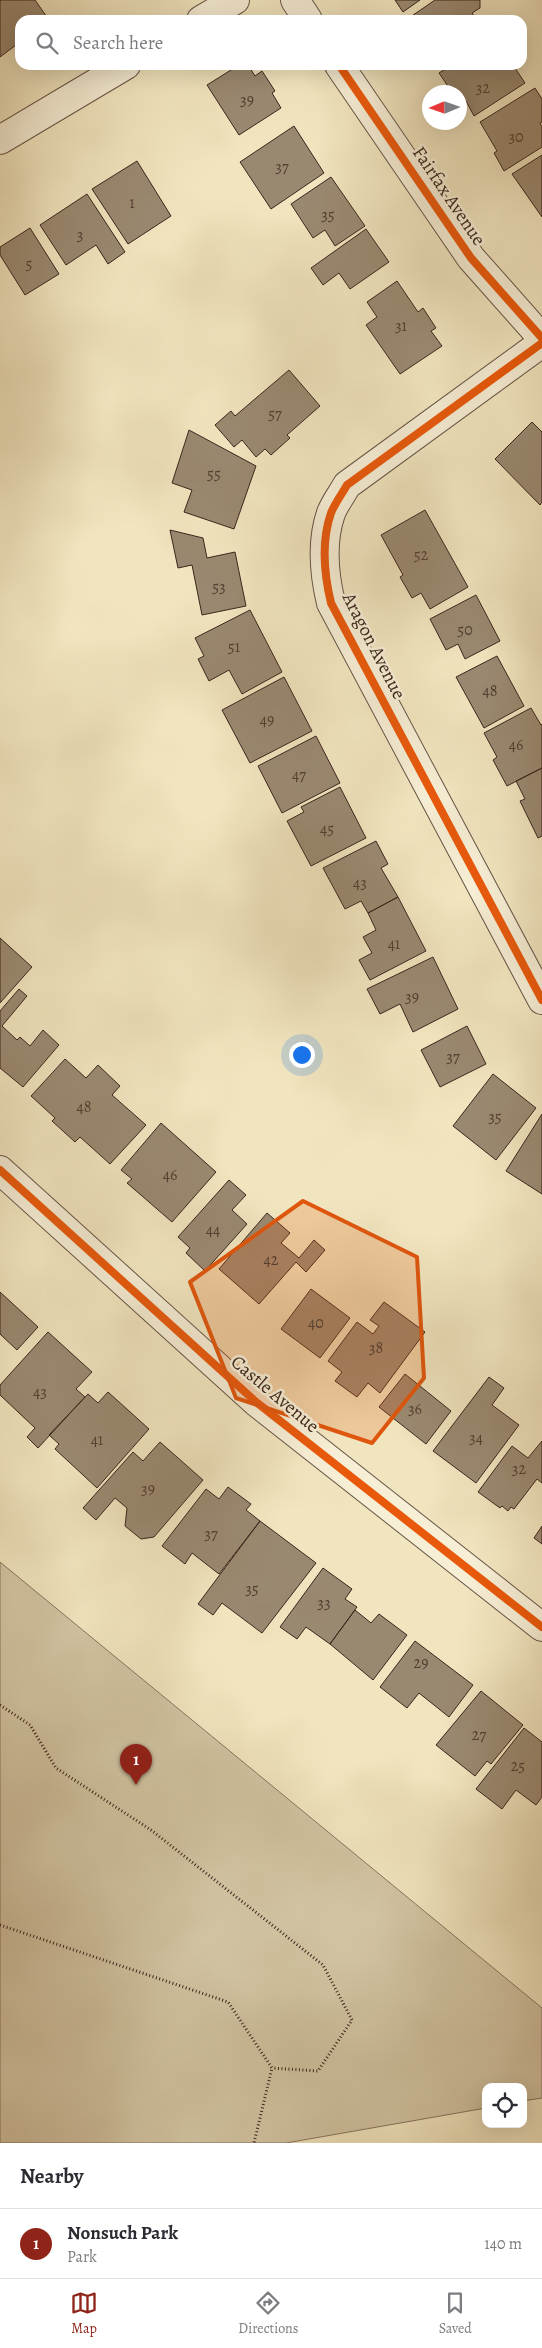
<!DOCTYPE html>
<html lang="en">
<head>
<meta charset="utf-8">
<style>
	body { margin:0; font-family:Alegreya,serif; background:#f2f2f3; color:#2b2b33 }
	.controls { position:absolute; right:15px; bottom:15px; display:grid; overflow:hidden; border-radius:10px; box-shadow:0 5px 20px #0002 }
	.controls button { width:45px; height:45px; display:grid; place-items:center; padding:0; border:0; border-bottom:1px solid #e1e1e2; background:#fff; color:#2b2b33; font:25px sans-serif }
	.compass { position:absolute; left:422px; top:85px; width:45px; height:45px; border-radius:50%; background:#fff; box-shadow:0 5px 20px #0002; rotate:268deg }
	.you { position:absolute; left:301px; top:1054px; width:18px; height:18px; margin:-12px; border:4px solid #fff; border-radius:50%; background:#1a73e8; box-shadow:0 0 0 8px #1a73e833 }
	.badge { display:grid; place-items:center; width:32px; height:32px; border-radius:50%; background:#8f2418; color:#fff; font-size:16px; font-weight:700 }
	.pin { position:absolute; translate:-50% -41px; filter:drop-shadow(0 1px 2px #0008) }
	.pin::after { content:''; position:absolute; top:26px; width:18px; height:15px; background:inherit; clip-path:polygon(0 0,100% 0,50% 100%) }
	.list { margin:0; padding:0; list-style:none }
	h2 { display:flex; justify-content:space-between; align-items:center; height:65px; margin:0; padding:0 20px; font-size:21px }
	h2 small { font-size:16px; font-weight:400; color:#7c7c81 }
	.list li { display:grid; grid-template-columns:32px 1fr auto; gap:15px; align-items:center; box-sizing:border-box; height:70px; padding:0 20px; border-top:1px solid #e1e1e2 }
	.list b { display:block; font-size:19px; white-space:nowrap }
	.list p { margin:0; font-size:16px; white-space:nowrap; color:#7c7c81 }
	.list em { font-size:16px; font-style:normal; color:#7c7c81 }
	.icon { flex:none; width:28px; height:28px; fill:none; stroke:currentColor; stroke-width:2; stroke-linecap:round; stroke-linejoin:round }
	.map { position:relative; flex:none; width:542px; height:2143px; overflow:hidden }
	.search { position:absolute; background:#fff; box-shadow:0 5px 20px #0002; left:15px; right:15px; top:15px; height:55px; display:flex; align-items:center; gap:12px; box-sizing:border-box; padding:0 18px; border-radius:15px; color:#7c7c81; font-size:19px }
	.sheet { height:135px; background:#fff }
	nav { display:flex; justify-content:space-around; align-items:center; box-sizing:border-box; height:70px; border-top:1px solid #e1e1e2; background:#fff; font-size:14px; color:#7c7c81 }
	nav a { display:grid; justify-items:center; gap:2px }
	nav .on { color:#8f2418 }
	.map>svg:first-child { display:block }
</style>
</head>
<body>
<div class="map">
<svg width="542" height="2143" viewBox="0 0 542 2143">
	<rect width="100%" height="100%" fill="#f1e5bf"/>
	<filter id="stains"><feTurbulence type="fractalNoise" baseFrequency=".004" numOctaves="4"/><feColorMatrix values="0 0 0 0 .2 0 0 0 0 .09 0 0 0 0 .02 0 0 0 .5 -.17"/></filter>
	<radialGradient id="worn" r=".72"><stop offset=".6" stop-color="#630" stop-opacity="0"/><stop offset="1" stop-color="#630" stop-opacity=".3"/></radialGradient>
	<path fill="#d2c4a3" stroke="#867460" d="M0,1562L542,2008V2098L523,2101V2087H486V2108L286,2143H0Z"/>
	<path fill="#9a8971" stroke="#3b251d" d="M0,0H35L49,20H20V42L0,57Z
		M395,0H420L403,12Z
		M435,0H480V8L472,13L477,20H406Z
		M239,65H248L255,76L262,71L275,91L272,93L281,108L239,135L207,85Z
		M452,65H513L525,83L474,116L466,101L460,105V92H452L439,73Z
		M535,88L542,99V122L540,123L542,127V147L504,171L494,153L497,151L480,122Z
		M294,126L324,173L271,209L240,162Z
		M542,155V217L512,174Z
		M137,161L171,216L128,244L92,189Z
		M331,177L365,226L335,246L325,230L313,238L291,204Z
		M87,194L125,252L108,264L96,245L66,265L40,225Z
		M30,228L59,274L25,295L0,255V247Z
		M366,229L389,262L350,289L339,273L323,285L311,268Z
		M397,281L418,312L423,308L436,328L431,331L442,346L400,374L366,325L377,317L367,302Z
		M289,370L320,406L287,435L290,438L271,455L265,449L256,457L242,440L234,447L215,425L231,411L235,416Z
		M532,422L542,432V502L540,505L495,459Z
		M189,430L256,466L234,529L184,512L192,490L172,483Z
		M425,510L468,587L430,609L421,593L412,598L400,577L403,575L381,535Z
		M170,530L203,538L207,558L235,552L246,606L202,615L192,565L178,568Z
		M476,595L500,641L465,659L458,644L446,650L430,619Z
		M250,610L282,672L242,694L229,670L209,681L198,659L204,656L195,638Z
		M497,656L524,706L484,728L456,677Z
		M284,677L312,731L250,763L222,710Z
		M531,708L541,725L542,724V768L507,786L493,760L497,757L484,733Z
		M316,736L340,783L282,813L258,766Z
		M542,768V836L538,838L520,801L525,799L516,781Z
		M340,787L366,838L311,866L287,821L304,812L301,807Z
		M376,841L388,864L381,868L398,897L368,913L361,901L345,909L323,868Z
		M398,897L426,951L370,980L359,960L372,953L363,937L376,930L368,913Z
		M0,938L32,967L0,1003Z
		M433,957L458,1009L413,1032L400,1004L380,1014L367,989Z
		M19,989L27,996L2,1026L17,1040L20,1037L30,1046L43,1030L59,1045L23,1087L0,1068V1011Z
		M467,1026L486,1064L440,1087L421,1050Z
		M65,1059L86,1078L98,1065L120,1086L112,1095L146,1125L110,1164L80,1137L75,1142L52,1121L55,1118L31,1096Z
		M493,1074L536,1108L496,1160L453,1126Z
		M542,1114V1194L506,1171Z
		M161,1123L216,1172L172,1222L127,1183L132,1179L121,1170Z
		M229,1180L246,1195L232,1210L247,1224L205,1271L186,1253L190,1248L178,1237Z
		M267,1213L290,1233L281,1243L299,1258L314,1240L325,1250L306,1272L296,1262L259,1304L219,1269Z
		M311,1289L350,1318L320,1358L281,1329Z
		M0,1292L38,1327L17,1350L0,1334Z
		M384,1302L425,1332L380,1393L368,1383L357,1397L335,1381L342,1372L328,1361L357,1322L373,1334L379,1326L370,1320Z
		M48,1332L92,1372L76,1389L85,1397L38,1448L27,1437L35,1428L0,1395V1385Z
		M405,1374L451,1411L426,1444L379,1407Z
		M489,1377L504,1388L492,1405L519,1425L476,1483L433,1451Z
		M108,1392L149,1429L97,1488L55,1449L59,1444L49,1435L88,1394L98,1403Z
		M542,1441V1483L537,1479L514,1509L511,1507L508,1511L502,1506L500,1508L478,1492L512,1446L528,1458Z
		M160,1442L203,1480L154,1537L141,1539L125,1526L127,1508L115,1498L96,1520L83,1508L133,1452L143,1461Z
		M228,1487L251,1504L246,1510L260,1521L219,1574L192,1553L185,1564L162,1546L206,1489L219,1499Z
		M260,1521L316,1563L262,1633L222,1603L213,1615L198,1604Z
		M542,1526V1544L534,1538Z
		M323,1568L352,1589L345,1599L357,1607L330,1644L306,1627L297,1639L280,1627Z
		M355,1610L371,1623L379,1614L407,1635L373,1680L330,1644Z
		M415,1641L473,1685L449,1717L419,1693L407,1708L380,1687Z
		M481,1691L523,1725L491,1764L487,1761L475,1776L436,1745Z
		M524,1728L542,1742V1797L536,1805L516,1790L502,1809L476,1789Z"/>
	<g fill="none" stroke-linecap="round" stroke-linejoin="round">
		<defs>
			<path id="minor" d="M295,0L308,20
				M201,20L235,0
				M339,65L471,258L542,338
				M0,140L126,65
				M542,343L347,485C342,494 335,503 331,513C321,542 324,574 331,603L542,1000
				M0,1170L256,1402L542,1627"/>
		</defs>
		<use href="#minor" stroke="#685546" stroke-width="30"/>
		<path stroke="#3b251d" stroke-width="3" stroke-dasharray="1 2.5" stroke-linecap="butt" d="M0,1705L30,1725L56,1768L151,1830L323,1965L352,2020L318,2071L272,2068
			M0,1925L228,2002L272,2068L254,2143"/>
		<use href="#minor" stroke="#f6eed5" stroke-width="28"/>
		<defs>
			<path id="cycleway" d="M339,65L471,258L542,338
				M542,343L347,485C342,494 335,503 331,513C321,542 324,574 331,603L542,1000
				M0,1170L256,1402L542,1627"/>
		</defs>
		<use href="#cycleway" stroke="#f6eed5" stroke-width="11"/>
		<use href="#cycleway" stroke="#e8590c" stroke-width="8"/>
	</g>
	<path fill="#df560d" fill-opacity="0.2" stroke="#df560d" stroke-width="4" stroke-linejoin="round" d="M303,1201L417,1257L424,1378L372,1443L236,1398L190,1282Z"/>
	<g text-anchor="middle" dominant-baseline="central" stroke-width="5" stroke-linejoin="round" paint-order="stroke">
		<g font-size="16" fill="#533e32">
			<text x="483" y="88">32</text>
			<text x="247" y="100">39</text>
			<text x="516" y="137">30</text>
			<text x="282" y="167">37</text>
			<text x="132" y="203">1</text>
			<text x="328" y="215">35</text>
			<text x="80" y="235">3</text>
			<text x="29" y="264">5</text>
			<text x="401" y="326">31</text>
			<text x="275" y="414">57</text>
			<text x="214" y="474">55</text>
			<text x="421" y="555">52</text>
			<text x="219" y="587">53</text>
			<text x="465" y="630">50</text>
			<text x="234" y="647">51</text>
			<text x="490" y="691">48</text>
			<text x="267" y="720">49</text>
			<text x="516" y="745">46</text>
			<text x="299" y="775">47</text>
			<text x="327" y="829">45</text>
			<text x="360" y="883">43</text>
			<text x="394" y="944">41</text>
			<text x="412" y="997">39</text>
			<text x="453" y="1057">37</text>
			<text x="84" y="1107">48</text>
			<text x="495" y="1117">35</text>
			<text x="170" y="1175">46</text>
			<text x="213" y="1230">44</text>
			<text x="271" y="1260">42</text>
			<text x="316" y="1323">40</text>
			<text x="376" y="1348">38</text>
			<text x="40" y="1392">43</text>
			<text x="415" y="1409">36</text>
			<text x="476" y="1438">34</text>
			<text x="97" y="1440">41</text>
			<text x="519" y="1469">32</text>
			<text x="148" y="1489">39</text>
			<text x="211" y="1534">37</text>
			<text x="252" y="1589">35</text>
			<text x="324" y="1603">33</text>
			<text x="421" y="1663">29</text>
			<text x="479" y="1735">27</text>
			<text x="518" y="1766">25</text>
		</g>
		<g font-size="19" fill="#3b251d" stroke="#f6eed5">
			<text transform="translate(449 196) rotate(56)">Fairfax Avenue</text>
			<text transform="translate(374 646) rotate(63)">Aragon Avenue</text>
			<text transform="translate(275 1394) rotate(40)">Castle Avenue</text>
		</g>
	</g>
	<rect width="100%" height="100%" filter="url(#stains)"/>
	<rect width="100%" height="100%" fill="url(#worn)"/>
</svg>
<div class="controls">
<button><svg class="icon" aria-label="locate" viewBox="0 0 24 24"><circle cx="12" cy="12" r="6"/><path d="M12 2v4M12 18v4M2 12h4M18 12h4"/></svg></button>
</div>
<svg class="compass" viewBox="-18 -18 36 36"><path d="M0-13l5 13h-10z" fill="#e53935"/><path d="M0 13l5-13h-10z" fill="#7c7c81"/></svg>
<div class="you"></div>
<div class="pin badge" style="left:136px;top:1785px">1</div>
<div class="search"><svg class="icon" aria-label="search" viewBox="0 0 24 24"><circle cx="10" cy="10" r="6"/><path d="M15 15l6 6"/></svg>Search here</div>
</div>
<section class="sheet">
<h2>Nearby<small></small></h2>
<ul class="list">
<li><span class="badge">1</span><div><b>Nonsuch Park</b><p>Park</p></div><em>140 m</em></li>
</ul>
</section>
<nav>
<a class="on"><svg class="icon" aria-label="map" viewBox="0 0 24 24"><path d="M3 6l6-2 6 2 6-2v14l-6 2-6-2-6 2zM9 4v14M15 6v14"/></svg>Map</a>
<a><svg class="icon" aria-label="directions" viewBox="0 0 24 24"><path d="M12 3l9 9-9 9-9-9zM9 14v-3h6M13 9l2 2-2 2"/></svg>Directions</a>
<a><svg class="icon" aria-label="saved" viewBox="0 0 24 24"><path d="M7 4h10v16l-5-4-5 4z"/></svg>Saved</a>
</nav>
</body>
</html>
